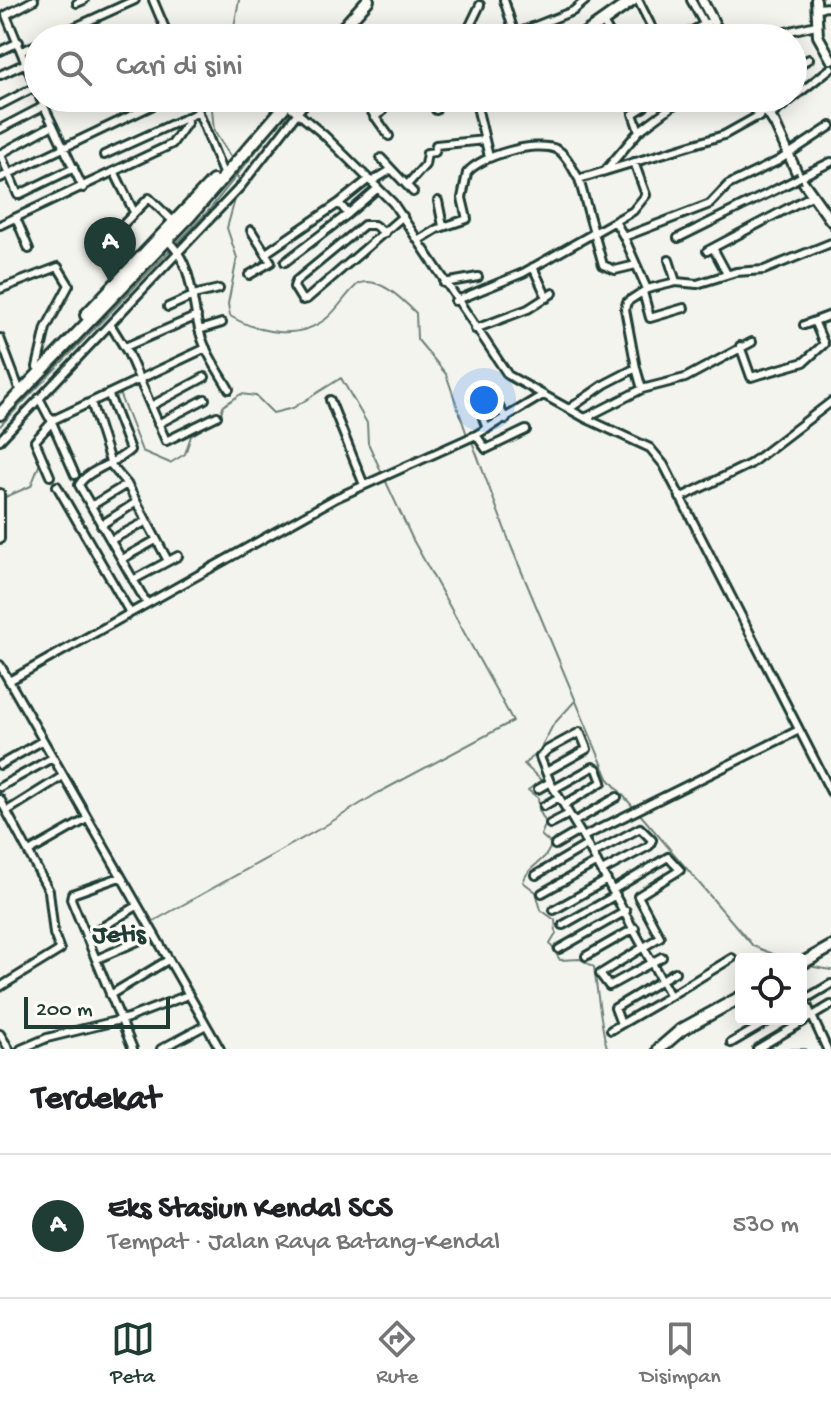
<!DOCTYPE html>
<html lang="id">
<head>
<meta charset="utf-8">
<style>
	body { margin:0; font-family:"Gochi Hand",sans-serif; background:#f2f2f2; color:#202124 }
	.controls { position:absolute; right:24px; bottom:24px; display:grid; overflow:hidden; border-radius:8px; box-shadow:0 4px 20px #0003 }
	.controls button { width:72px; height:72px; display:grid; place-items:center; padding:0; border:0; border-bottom:2px solid #e0e0e0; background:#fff; color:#202124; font:40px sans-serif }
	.scale { position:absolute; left:24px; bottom:20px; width:146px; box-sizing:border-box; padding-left:8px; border:4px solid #1f3d34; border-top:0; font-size:22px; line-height:28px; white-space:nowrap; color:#1f3d34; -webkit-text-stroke:6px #fdfcf7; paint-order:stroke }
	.you { position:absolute; left:484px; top:400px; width:28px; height:28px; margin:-20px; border:6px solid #fff; border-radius:50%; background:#1a73e8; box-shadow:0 0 0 12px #1a73e833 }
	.badge { display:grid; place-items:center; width:52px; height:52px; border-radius:50%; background:#1f3d34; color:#fff; font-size:26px; font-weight:700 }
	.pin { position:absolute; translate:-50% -66px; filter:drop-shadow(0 2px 4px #0008) }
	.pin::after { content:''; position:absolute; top:42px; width:28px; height:24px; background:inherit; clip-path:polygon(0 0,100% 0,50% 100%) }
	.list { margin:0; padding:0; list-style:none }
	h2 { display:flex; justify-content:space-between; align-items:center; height:104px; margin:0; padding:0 32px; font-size:34px }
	h2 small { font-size:26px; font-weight:400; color:#757577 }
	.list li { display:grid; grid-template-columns:52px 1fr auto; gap:24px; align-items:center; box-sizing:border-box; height:144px; padding:0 32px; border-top:2px solid #e0e0e0 }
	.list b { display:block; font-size:30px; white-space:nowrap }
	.list p { margin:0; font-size:26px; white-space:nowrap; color:#757577 }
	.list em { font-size:26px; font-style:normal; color:#757577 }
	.icon { flex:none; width:44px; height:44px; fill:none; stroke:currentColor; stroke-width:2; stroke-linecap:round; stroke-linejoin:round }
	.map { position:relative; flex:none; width:831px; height:1049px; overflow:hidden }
	.search { position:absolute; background:#fff; box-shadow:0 4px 20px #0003; left:24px; right:24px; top:24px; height:88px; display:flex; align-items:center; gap:20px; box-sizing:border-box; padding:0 28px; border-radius:44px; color:#757577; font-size:30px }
	.sheet { height:248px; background:#fff }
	nav { display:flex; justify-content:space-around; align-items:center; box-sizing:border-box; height:112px; border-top:2px solid #e0e0e0; background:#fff; font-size:22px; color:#757577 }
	nav a { display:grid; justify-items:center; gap:4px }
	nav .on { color:#1f3d34 }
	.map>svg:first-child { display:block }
</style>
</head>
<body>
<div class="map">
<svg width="831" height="1049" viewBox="0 0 831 1049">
	<rect width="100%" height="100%" fill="#f4f4ef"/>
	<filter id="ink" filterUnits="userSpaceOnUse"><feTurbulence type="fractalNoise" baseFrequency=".0125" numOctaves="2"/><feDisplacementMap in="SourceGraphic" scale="16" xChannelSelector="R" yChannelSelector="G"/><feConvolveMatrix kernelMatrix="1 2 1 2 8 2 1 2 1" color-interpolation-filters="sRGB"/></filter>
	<g filter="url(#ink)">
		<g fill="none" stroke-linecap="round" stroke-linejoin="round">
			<path stroke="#6e8179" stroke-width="2" d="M696,0L707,19
				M710,25L717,38
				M232,38L239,0
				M589,38L624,13
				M211,98L214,131L232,159
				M753,98L781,147
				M237,168L239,186
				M805,191L831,230
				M236,196L227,228L237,258L228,304L230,316C259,333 298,341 327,318C339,308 346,294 358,284C378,275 402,299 416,313L417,339L446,374L467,435
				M103,400L119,393L142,451L170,463L185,454L191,436L220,418L223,406L241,394L256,396L273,413L293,408L341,378L367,423L368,443L413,540L513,721L376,794L323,827L152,922
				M0,426L209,210L299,98
				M471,439L511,546L608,778L634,808
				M3,498L31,486L40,463L38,455
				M575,701L553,725L539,752L524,764L541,780L528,790L538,798L539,810L546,823L541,835L551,844C548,861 528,865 523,882L536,892L541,910L555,920L556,934L550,944L560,960L580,959L594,967C596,981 603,1043 608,1049
				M65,772L152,922
				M639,813L753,946L785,959
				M153,924L224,1049
				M809,966L831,970
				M763,1049H806"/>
			<defs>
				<path id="street" d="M34,0L6,15L38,93
					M153,0L169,38
					M504,0L516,38
					M638,0L657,38
					M691,0L712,38
					M77,3L84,0
					M816,8L831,7
					M603,22L612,38
					M515,34L573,11L586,0
					M51,38L135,0
					M147,38L166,30
					M464,38L480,5
					M679,38L707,23
					M759,38L816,25
					M0,51L19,42
					M22,51L38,44
					M793,68L809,59
					M0,75L26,63
					M40,98L83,188
					M193,98L222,171
					M362,98L389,136
					M435,98L436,110
					M475,98L489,157
					M748,98L759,117
					M287,104L324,135L393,203L508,375L585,418L650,448L664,465L831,792
					M0,105L35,87
					M770,116L831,68
					M374,117L382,112L377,106
					M0,129L44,106
					M639,131L633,114L644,107L642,98
					M0,153L18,195L74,168
					M0,154L53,125
					M104,155L199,112
					M381,158L413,192
					M605,171L639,131L683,98
					M115,173L134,212
					M800,177L831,162
					M0,178L168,98
					M579,179L603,265L615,270L636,265
					M371,182L389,171
					M407,185L425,165L427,153L435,152L436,145L485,140
					M438,201L443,226
					M348,214L378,188
					M16,218L29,249
					M616,223L624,237L710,204L728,185L778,161L831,126
					M0,225L172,144L187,123V117
					M385,233L374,225H364L296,281L294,287L302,300L307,299L403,216
					M624,237L647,289
					M678,238L793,181
					M167,240C196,266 190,305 202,339C208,357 220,373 229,389
					M419,240L437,229L467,219L462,198L467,173C479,156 536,140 556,149C566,153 573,170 579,179L724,135L767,111
					M101,247L149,198L174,222
					M713,248L727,274
					M707,251L813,195
					M266,253L339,203
					M669,260L676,282
					M285,262L348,214L339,203L369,179
					M533,267L547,298
					M249,275L271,262L251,230
					M444,283L478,277
					M0,289L58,267L69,285L46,328L37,367
					M643,292L650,318L684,308
					M193,295L219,289
					M455,301L523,273L633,211L646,195L634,162
					M168,307L193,296
					M110,324L128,353L166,441L217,416
					M804,325L831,315
					M475,329L528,309L553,293
					M199,330L222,323
					M0,338L18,386
					M740,346L751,377L804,362L824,344L815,323
					M125,347L197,316
					M636,368L642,389
					M109,395L130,450C117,463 87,470 79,485L146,602
					M39,398L49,417L55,419L206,348
					M330,400L364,485
					M91,402L111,465L127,484L167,559
					M151,406L205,377
					M499,407L506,419
					M569,409L605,384L636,368L625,309L627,302L647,289L676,282L697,284L736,272L764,270L831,243
					M483,418L487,429
					M585,418L642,389L685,378L752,342
					M51,420L75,475
					M158,424L205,399
					M476,435L486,449L526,430
					M0,440L241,186L309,98
					M50,476L35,441L52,422
					M57,486L129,611
					M0,493V539
					M680,498L750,464L831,402
					M91,506L127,484
					M101,525L135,503
					M111,540L145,522
					M122,559L156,540
					M133,580L178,556
					M0,665L220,1049
					M9,681L336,498L476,435L543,395
					M0,765L42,741
					M546,772L587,749L580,732L547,750L540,757L550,782L583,837L799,730
					M0,787L52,758
					M538,789L550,782
					M554,789L593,767L597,769L602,782L564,805
					M0,799L49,891L54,934L60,950L0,987
					M544,806L559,797
					M7,811L63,776
					M574,822L617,797
					M550,824L569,814
					M583,837L670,996L732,958
					M555,845L579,831
					M29,852L87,819
					M592,854L640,828L652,840L649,846L602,871
					M536,875L587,845
					M120,877L72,894L71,899L133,1049
					M613,890L668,857L680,870L638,896L660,937L600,974L609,986L662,957
					M542,893L597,862
					M554,910L607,880
					M563,925L616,895
					M86,937L137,906
					M559,949L626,911
					M586,956L635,928
					M97,959L154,934
					M801,992L827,1049
					M110,995L168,960
					M804,1000L831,984
					M621,1024L615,1008L675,972
					M611,1030L670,996
					M0,1034L9,1049
					M731,1043L772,1019
					M21,1049L47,1038L128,1018L188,995
					M161,1049L206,1025
					M757,1049L831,1005"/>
				<path id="secondary" d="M702,0L722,38
					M816,0L818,36L831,59
					M758,98L775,124L797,173L831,221"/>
				<path id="highway" d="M334,38L368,0
					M342,38L354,31L380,38
					M579,38L633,0
					M86,315L213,181
					M0,414L190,216L292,98
					M801,964L831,947
					M659,1049L681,1030L741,997"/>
			</defs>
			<use href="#street" stroke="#1f3d34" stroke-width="12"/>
			<use href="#secondary" stroke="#1f3d34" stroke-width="14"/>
			<use href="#highway" stroke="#1f3d34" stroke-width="16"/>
			<use href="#street" stroke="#fdfcf7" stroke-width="6"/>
			<use href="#secondary" stroke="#fdfcf7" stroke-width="8"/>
			<use href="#highway" stroke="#fdfcf7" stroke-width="10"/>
			<defs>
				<path id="street-bridge" d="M793,181L800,177"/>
			</defs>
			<use href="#street-bridge" stroke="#1f3d34" stroke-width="12" stroke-linecap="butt"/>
			<use href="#street-bridge" stroke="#fdfcf7" stroke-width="6"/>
		</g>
	</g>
	<g text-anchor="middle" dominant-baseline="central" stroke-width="6" stroke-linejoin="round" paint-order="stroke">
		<g font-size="26" font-weight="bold" fill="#1f3d34" stroke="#fdfcf7">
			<text x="119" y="936">Jetis</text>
		</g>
	</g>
</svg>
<div class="controls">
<button><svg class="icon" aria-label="locate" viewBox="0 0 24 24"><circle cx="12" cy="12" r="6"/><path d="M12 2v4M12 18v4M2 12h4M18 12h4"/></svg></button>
</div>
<div class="scale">200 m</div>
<div class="you"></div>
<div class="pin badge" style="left:110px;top:283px">A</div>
<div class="search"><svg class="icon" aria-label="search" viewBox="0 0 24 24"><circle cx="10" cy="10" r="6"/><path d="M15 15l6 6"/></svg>Cari di sini</div>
</div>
<section class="sheet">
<h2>Terdekat<small></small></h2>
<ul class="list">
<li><span class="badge">A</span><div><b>Eks Stasiun Kendal SCS</b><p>Tempat · Jalan Raya Batang-Kendal</p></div><em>530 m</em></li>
</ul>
</section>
<nav>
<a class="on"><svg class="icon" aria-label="map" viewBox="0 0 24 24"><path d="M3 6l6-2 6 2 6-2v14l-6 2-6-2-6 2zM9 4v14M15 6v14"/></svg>Peta</a>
<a><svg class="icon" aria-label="directions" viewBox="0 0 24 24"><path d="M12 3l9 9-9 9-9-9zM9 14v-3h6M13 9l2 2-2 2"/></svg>Rute</a>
<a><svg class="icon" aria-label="saved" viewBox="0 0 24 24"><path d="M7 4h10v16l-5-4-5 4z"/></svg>Disimpan</a>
</nav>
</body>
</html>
